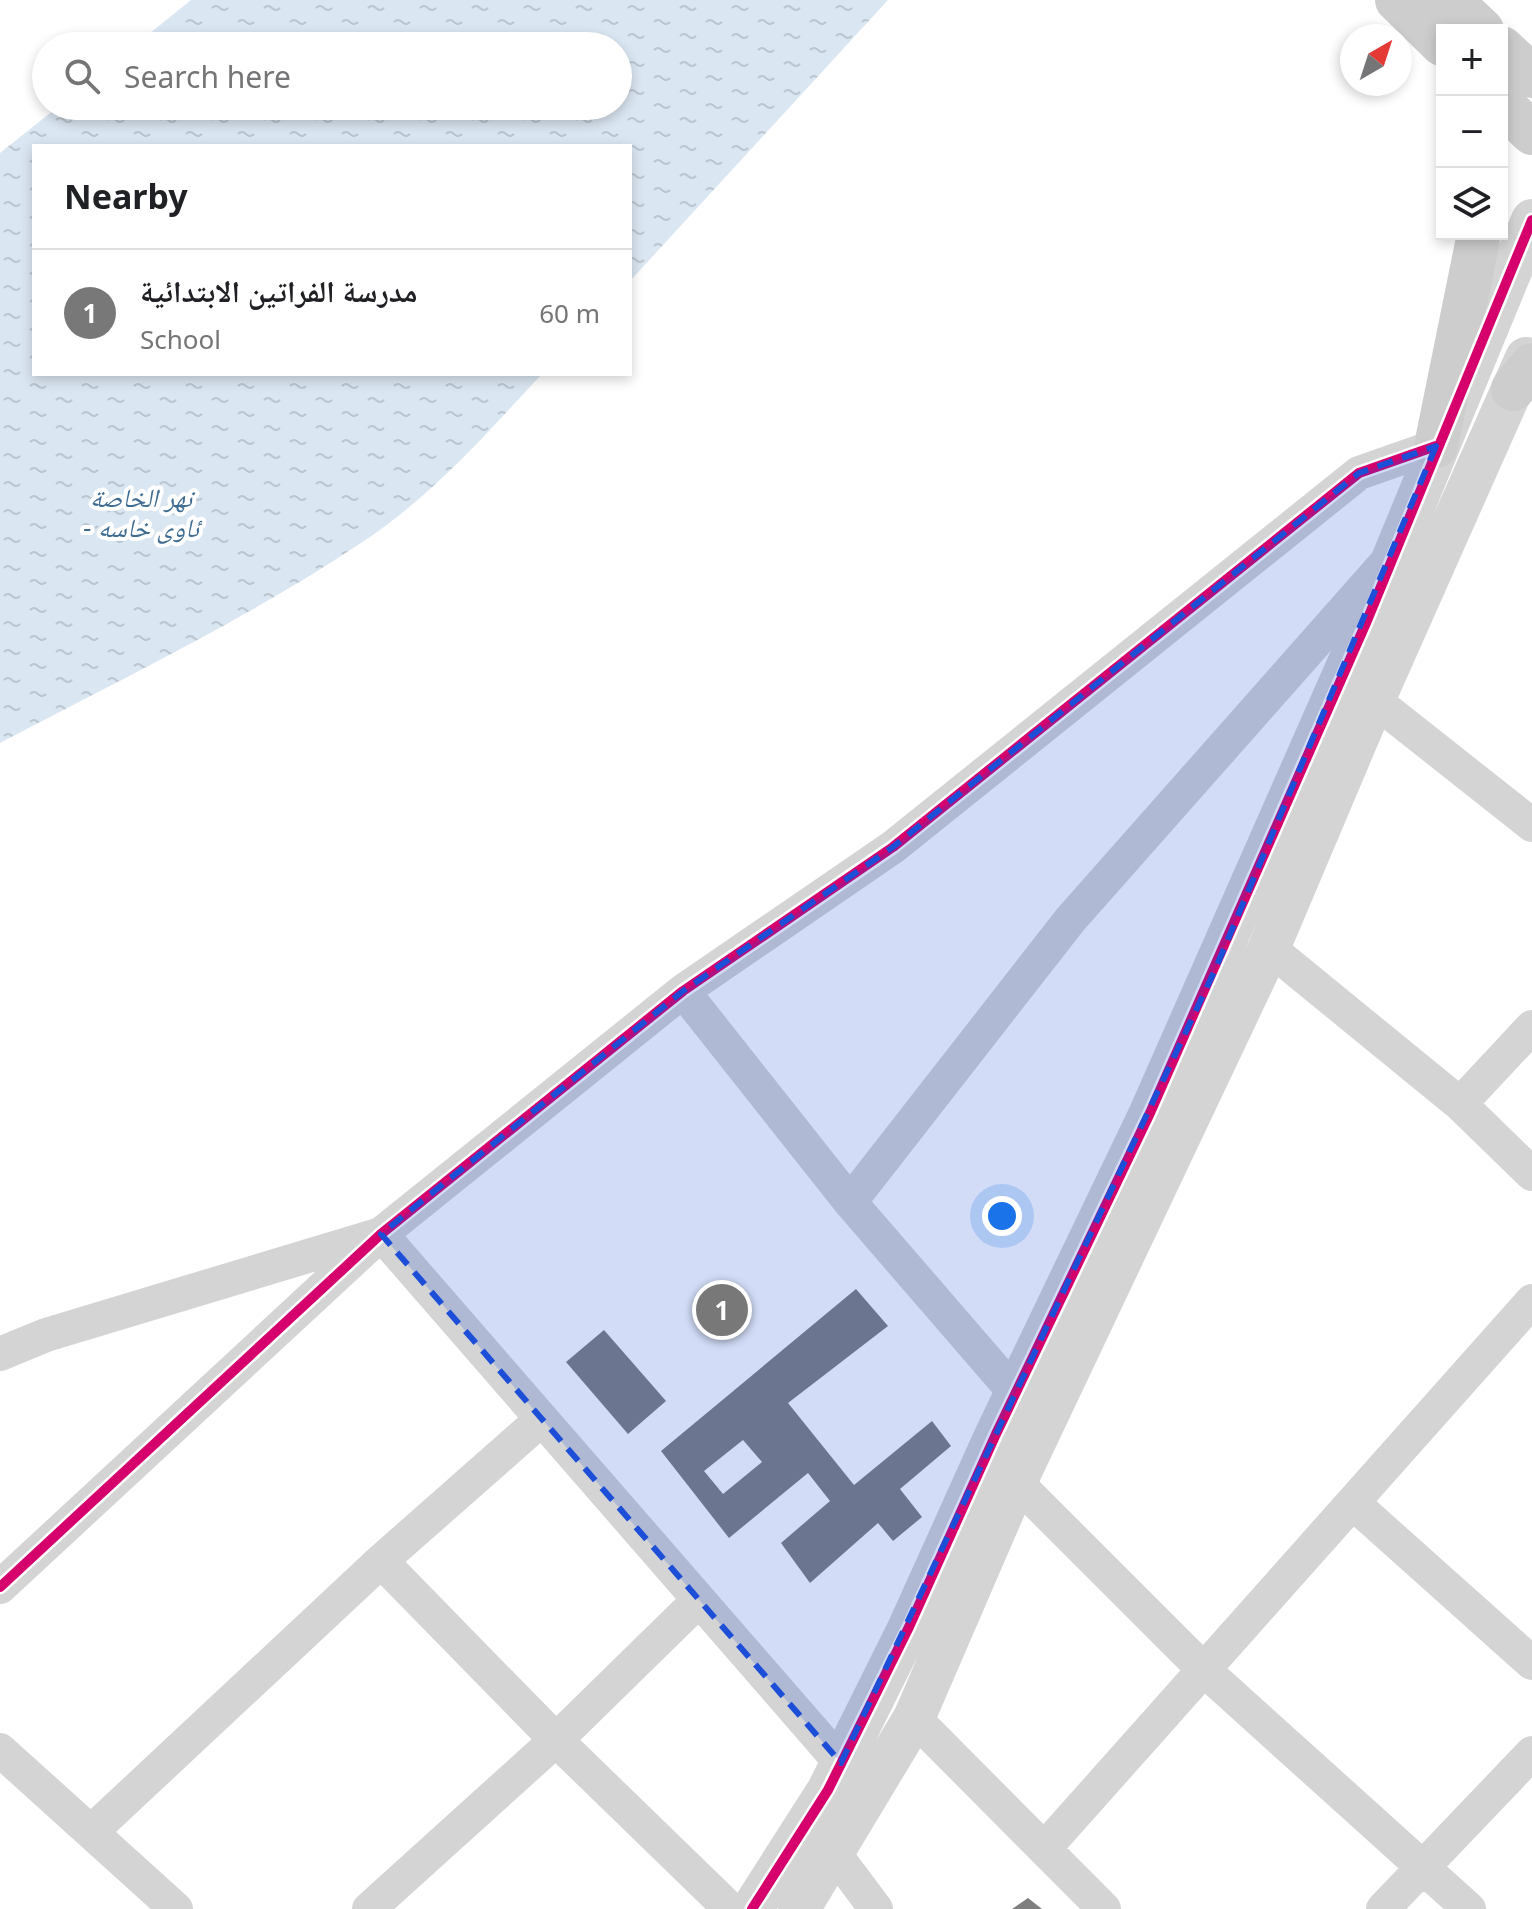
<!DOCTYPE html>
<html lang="en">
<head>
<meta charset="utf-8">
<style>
	body { margin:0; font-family:"Noto Sans","Noto Naskh Arabic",sans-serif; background:#f2f2f2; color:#202124 }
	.controls { position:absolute; right:24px; top:24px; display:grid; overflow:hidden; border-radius:0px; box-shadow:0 4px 12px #0003 }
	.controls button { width:72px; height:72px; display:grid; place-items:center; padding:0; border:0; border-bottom:2px solid #e0e0e0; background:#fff; color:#202124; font:40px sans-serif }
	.compass { position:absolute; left:1340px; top:24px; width:72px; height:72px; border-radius:50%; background:#fff; box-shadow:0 4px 12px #0003; rotate:39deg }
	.you { position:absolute; left:1002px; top:1216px; width:28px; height:28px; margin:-20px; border:6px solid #fff; border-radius:50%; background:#1a73e8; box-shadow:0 0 0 12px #1a73e833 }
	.badge { display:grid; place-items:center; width:52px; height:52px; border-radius:50%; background:#787878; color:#fff; font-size:26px; font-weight:700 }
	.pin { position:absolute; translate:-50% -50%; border:4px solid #fff; box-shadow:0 2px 8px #0006 }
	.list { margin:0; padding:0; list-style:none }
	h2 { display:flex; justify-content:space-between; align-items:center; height:104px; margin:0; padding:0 32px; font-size:34px }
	h2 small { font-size:26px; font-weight:400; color:#757577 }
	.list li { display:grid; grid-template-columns:52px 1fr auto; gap:24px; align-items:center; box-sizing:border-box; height:128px; padding:0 32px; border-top:2px solid #e0e0e0 }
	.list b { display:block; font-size:30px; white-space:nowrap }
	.list p { margin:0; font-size:26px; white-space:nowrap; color:#757577 }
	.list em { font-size:26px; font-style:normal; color:#757577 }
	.icon { flex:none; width:44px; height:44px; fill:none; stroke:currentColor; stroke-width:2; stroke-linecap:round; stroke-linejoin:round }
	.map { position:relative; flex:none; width:1532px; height:1909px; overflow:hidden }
	.search { position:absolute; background:#fff; box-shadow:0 4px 12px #0003; left:32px; top:32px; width:600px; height:88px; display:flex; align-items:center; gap:20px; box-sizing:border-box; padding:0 28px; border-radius:44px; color:#757577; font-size:30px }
	.panel { position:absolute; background:#fff; box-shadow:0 4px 12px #0003; left:32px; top:144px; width:600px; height:232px; border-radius:0px }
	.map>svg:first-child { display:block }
</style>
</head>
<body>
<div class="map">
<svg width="1532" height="1909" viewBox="0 0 1532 1909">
	<defs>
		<pattern id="water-ripples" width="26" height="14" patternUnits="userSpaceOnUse" patternTransform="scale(2)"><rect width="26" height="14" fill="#dae6f2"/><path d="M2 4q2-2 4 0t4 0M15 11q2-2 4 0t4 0" fill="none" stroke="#bbc6d0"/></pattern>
	</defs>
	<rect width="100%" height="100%" fill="#fff"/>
	<path fill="url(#water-ripples)" d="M191,0H888L630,281V146H34V374H542C485,435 431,497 361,543C247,619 121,679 0,743V153L59,106H618V46H134Z"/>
	<path fill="#7f7f7f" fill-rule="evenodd" d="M856,1289L888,1326L788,1403L854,1485L932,1421L951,1446L900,1489L922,1517L893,1541L878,1523L810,1583L781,1543L830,1501L808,1473L729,1538L661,1451ZM743,1440L762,1462L723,1494L704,1471Z
		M604,1330L666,1401L628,1434L566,1362Z
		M1028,1898L1042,1909H1012Z"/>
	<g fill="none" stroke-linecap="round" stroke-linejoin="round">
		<path stroke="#d4d4d4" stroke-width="34" d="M1374,700L1532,825
			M1269,948L1460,1104L1532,1174
			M683,991L850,1202L1015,1393
			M1460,1104L1532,1027
			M850,1202L1070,920L1384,565
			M0,1354L46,1335L381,1234L841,1763
			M1016,1482L1204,1670L1469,1909
			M1353,1503L1532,1663
			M381,1561L556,1740L730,1909
			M0,1587L381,1234L683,991L893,847L1359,473L1436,446
			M914,1718L1104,1909
			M0,1750L176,1909
			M91,1832L381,1561L542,1419
			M1044,1849L1532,1301
			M834,1853L876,1909
			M369,1909L556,1740L699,1600
			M1383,1909L1532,1753"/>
		<path stroke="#d4d4d4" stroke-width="42" d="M752,1909L828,1790L909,1627L996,1434L1150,1113L1366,623L1532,220
			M799,1909L914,1718L1016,1482L1269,948L1374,700L1526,358"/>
		<path stroke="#cdcdcd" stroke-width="44" d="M1397,0L1442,44
			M1450,0L1482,30
			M1502,48L1532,76
			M1502,104L1532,133
			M1513,389L1532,365
			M1436,446L1479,234"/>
		<defs>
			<path id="cycleway" d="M0,1587L381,1234L683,991L893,847L1359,473L1436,446
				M752,1909L828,1790L909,1627L996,1434L1150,1113L1366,623L1532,220"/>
		</defs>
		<use href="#cycleway" stroke="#fff" stroke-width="15"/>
		<use href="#cycleway" stroke="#d6006c" stroke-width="10"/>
	</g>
	<path fill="#1d4ed8" fill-opacity="0.2" stroke="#1d4ed8" stroke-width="6" stroke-dasharray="16 10" stroke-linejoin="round" d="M1436,446L1215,970L841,1763L381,1234L683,991L893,847L1359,473Z"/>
	<g text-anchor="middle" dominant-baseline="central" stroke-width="8" stroke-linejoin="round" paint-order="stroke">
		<g font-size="26" font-style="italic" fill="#3e6b91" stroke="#fff">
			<text x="141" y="497">نهر الخاصة<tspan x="141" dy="30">- ئاوی خاسە</tspan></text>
		</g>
	</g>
</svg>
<div class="controls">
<button>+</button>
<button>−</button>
<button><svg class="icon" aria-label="layers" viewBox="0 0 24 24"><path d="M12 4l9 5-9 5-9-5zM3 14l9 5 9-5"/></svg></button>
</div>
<svg class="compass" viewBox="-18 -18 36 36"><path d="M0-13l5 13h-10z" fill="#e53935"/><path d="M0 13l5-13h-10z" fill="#757577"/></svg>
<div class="you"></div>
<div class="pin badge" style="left:722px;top:1310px">1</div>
<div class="search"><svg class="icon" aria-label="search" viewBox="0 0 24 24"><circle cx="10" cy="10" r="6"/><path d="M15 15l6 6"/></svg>Search here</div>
<section class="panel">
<h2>Nearby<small></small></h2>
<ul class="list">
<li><span class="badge">1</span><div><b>مدرسة الفراتين الابتدائية</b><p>School</p></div><em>60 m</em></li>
</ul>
</section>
</div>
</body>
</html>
